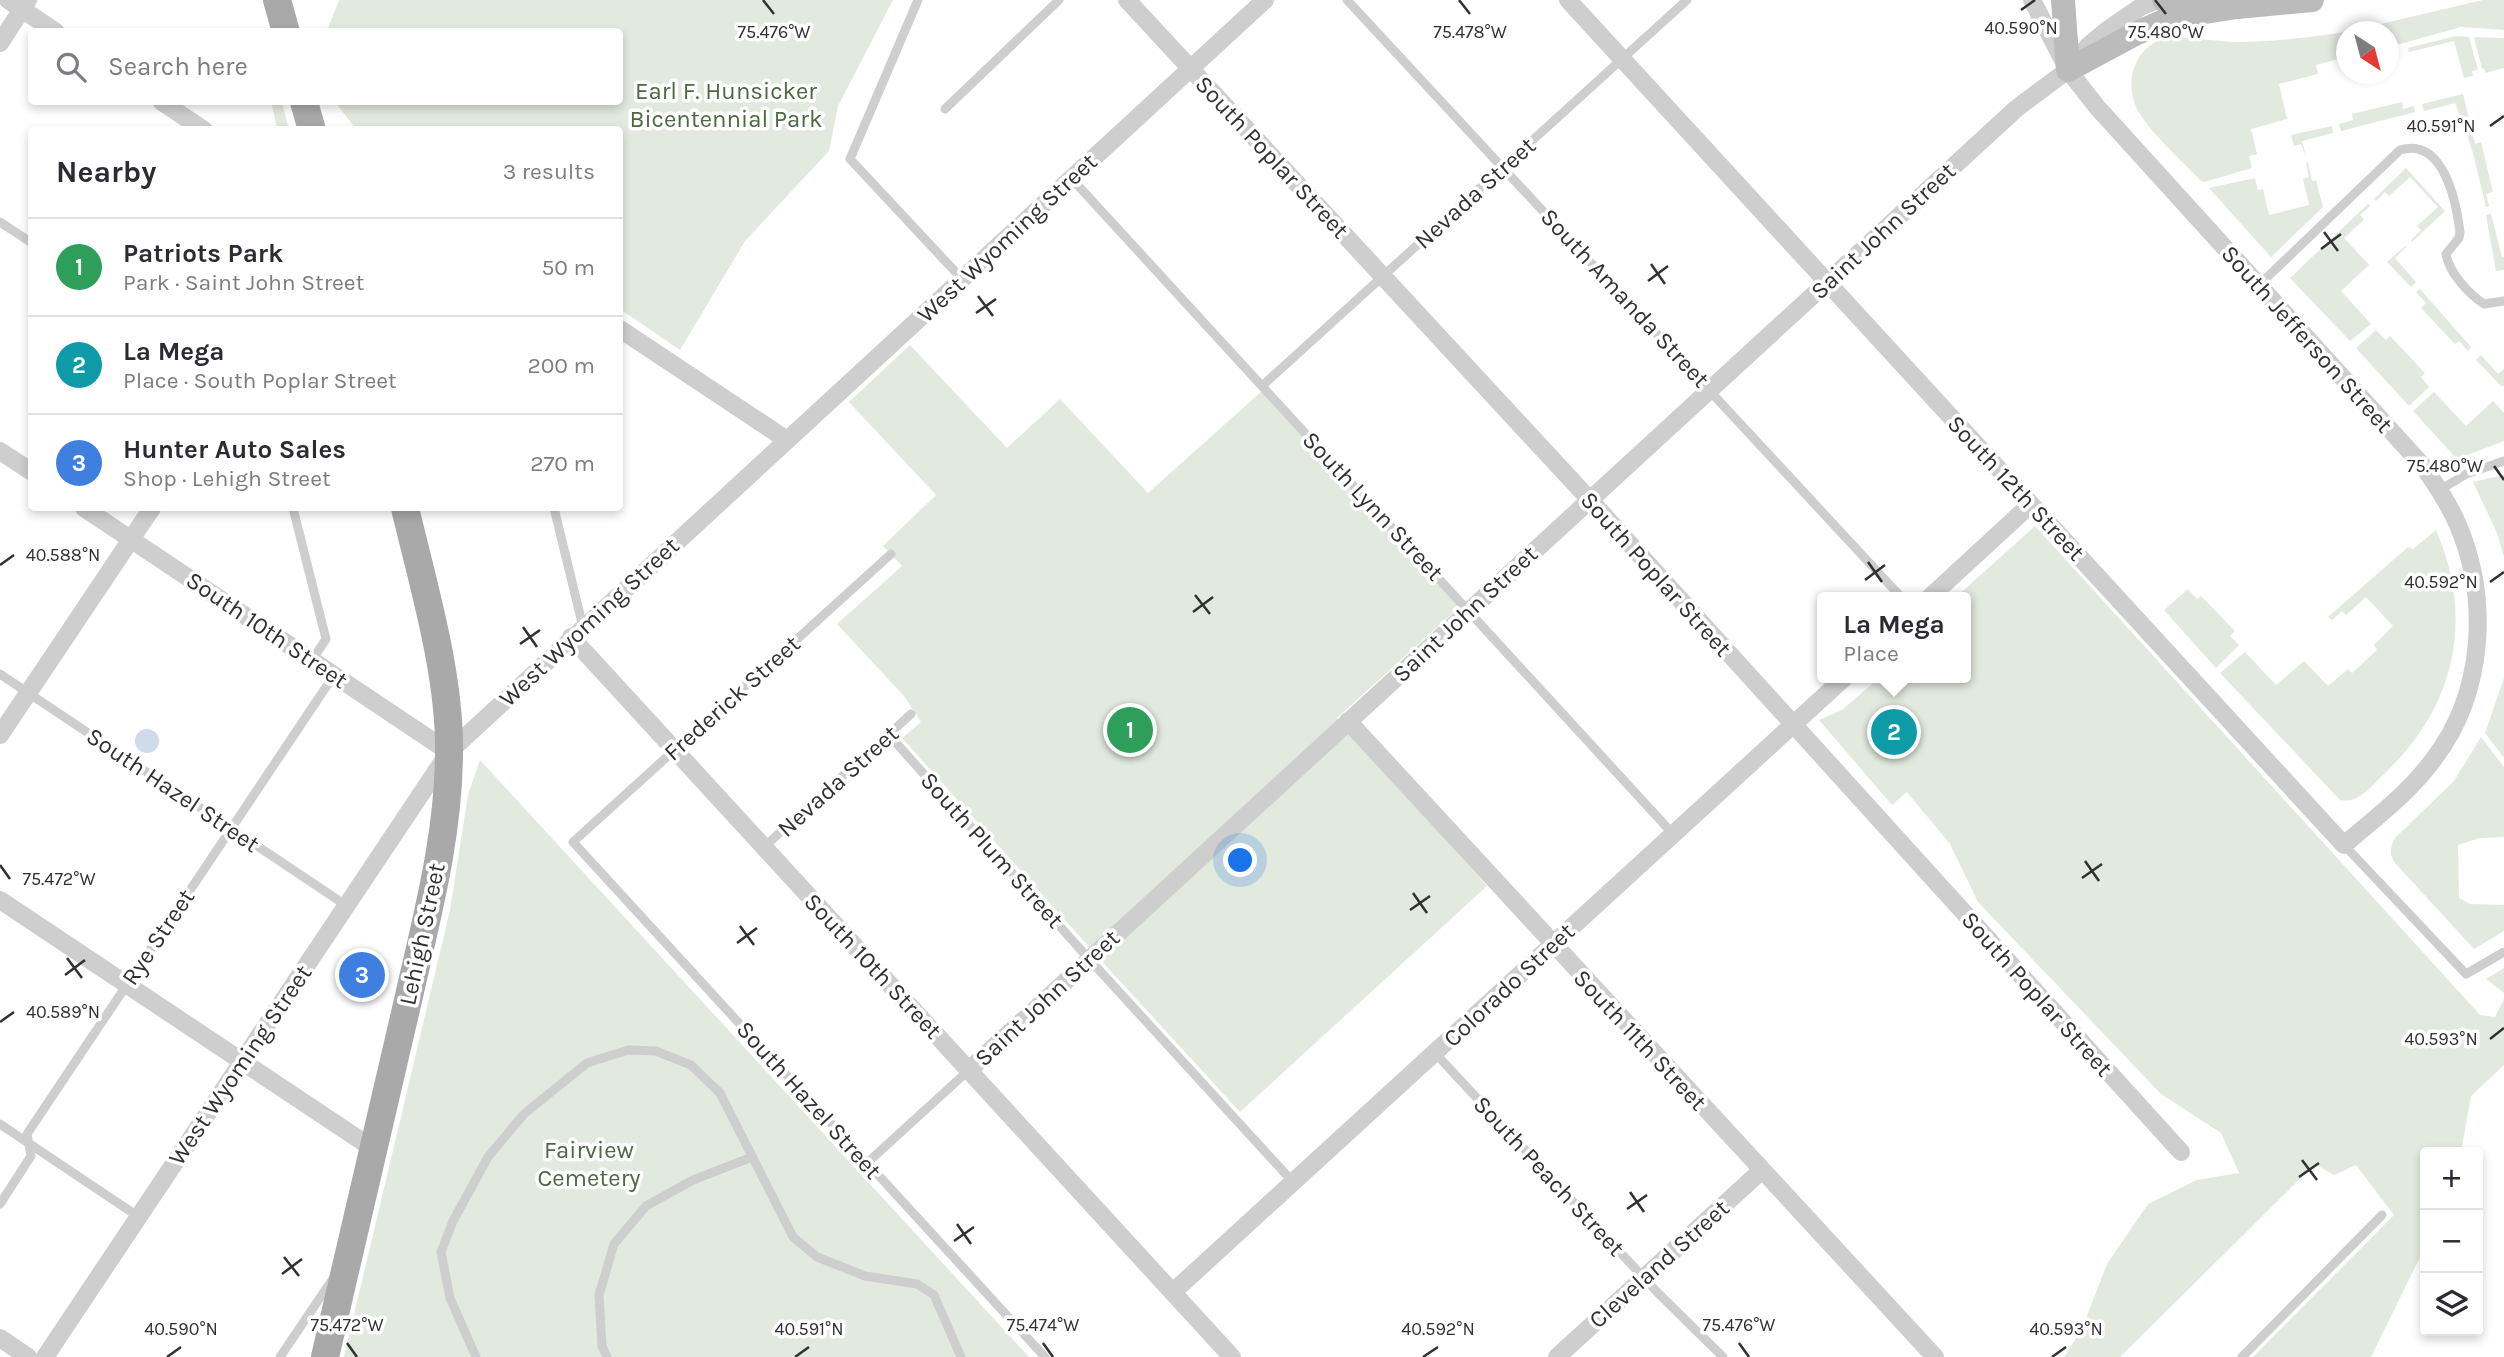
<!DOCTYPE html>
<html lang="en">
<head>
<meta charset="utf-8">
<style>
	body { margin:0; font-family:Karla,sans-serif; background:#f7f7f7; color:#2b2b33 }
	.controls { position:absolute; right:21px; bottom:21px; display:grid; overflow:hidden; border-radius:7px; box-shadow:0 4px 10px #0003 }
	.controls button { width:63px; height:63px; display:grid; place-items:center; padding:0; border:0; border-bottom:2px solid #e1e1e2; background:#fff; color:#2b2b33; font:35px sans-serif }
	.compass { position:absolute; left:2336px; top:21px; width:63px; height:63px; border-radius:50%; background:#fff; box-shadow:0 4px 10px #0003; rotate:144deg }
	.you { position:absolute; left:1241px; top:861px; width:24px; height:24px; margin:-18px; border:5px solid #fff; border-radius:50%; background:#1a73e8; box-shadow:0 0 0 10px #1a73e833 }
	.badge { display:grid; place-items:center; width:46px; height:46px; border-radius:50%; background:#7c3aed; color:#fff; font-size:23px; font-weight:700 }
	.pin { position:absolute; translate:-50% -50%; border:4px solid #fff; box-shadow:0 2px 7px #0006 }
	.popup { position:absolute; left:1817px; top:592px; width:154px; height:91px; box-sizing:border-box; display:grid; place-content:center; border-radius:7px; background:#fff; filter:drop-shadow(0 2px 5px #0005); font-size:23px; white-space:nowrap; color:#7c7c81 }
	.popup b { font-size:26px; color:#2b2b33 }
	.popup::after { content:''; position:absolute; left:50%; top:100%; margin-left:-14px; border:14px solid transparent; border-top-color:#fff }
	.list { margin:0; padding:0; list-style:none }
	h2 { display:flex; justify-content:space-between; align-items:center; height:91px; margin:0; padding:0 28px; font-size:30px }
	h2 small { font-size:23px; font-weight:400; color:#7c7c81 }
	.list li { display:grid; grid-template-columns:46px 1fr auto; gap:21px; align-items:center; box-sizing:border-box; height:98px; padding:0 28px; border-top:2px solid #e1e1e2 }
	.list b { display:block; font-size:26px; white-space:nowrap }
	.list p { margin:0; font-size:23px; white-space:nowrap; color:#7c7c81 }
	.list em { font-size:23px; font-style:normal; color:#7c7c81 }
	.icon { flex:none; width:38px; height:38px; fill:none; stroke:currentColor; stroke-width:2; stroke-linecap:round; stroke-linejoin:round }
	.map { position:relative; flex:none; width:2504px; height:1357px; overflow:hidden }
	.search { position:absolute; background:#fff; box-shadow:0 4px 10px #0003; left:28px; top:28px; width:595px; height:77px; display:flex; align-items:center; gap:18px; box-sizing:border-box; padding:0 24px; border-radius:7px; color:#7c7c81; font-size:26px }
	.panel { position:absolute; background:#fff; box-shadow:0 4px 10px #0003; left:28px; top:126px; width:595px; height:385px; border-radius:7px }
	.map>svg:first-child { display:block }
</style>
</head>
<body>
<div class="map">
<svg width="2504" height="1357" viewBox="0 0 2504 1357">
	<rect width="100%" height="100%" fill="#fff"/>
	<path fill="#e2e9de" d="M339,0H893L838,106L829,151L745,241L680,350L620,309V130L356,129L335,102H620V32L327,31Z
		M2483,0H2504V30L2461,27L2389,47L2388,32L2360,31L2359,29Z
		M2351,31L2346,32V57L2316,65L2318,74L2279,84L2287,119L2251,129L2257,154L2249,156L2252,168L2204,182L2201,181C2185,164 2145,127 2137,109C2124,83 2134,47 2164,39C2180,35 2216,41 2234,42C2274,42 2312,37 2351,31Z
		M2456,36L2469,37L2478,70L2472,71L2473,76L2464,78L2454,41L2409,52L2408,48Z
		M2474,37L2504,38V68L2485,73L2484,68L2482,69Z
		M2463,94L2470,123L2463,125L2455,103L2424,111L2422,104Z
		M2402,102L2403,109L2414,106L2415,112L2341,131L2339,124L2353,120L2352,114Z
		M282,103L289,129H277L272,105Z
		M2332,126L2333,133L2302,141L2306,157L2301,144L2294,146L2291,135Z
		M2471,129L2475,144L2481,142L2493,192L2486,194L2489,206L2486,207L2473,153L2466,132Z
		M2308,162L2312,181L2316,180L2323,207L2271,257L2209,188L2255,178L2258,190L2263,189L2269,215L2309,205L2303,179L2309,177L2306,163Z
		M2406,168L2445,211L2412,242L2411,240L2421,230L2417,226L2438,207L2410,177L2389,196L2385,192L2376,201L2374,199Z
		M2368,204L2370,206L2360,215L2364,220L2344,238L2369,265L2341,291L2371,324L2350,341L2290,278Z
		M2491,214L2502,257H2504V270L2496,271L2486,215Z
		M2405,246L2406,247L2395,258L2416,282L2411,287L2387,262Z
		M2420,289L2471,347L2468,351L2459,341L2455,344L2421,308L2426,303L2416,292Z
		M2376,330L2386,340L2390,336L2425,373L2421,377L2429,387L2409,406L2356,348Z
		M910,345L1007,448L1060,399L1148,493L1262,391L1459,607L1337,718L1487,886L1240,1112L1107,967L902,738L921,722L904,696L837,624L902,566L883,546L936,495L849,402Z
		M2481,355L2498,374L2504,369V385L2502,387L2476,360Z
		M2434,392L2466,426L2493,401L2504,413V441L2457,459L2413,411Z
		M2504,475V557L2497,533L2473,482Z
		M2035,526L2480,1015L2495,1017L2504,999V1065L2471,1096L2461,1152H2425V1247L2371,1357H2253L2394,1215L2356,1165L2334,1175L2315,1164L2120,1357H2064L2082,1329L2107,1264L2148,1204L2197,1180L2239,1173L2221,1133L2161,1094L1978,902L1950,844L1907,792L1892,805L1819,720L1842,710L1879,678H1966V597H1956Z
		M2436,530C2475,620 2455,707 2384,774C2371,786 2359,804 2340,800L2220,673L2245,652L2276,685L2304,661L2328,686L2348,669L2352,673L2377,650L2374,645L2393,626L2366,597L2346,615L2342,611L2332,620L2328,617L2408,547L2413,549Z
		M2188,589L2197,599L2201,596L2235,631L2230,636L2239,645L2216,668L2164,610Z
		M2504,678V758L2485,733Z
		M2481,737L2504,767V837L2480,838L2458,845L2459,898L2470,904L2504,905V931L2474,949L2395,863C2389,854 2390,847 2395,838L2454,781Z
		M480,760L1029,1357H344L450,910L468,795Z
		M2504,968V993L2486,979Z"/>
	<path fill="#d0dbea" d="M135 741a12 12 0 1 1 24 0a12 12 0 1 1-24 0Z"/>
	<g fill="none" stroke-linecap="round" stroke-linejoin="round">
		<path stroke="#cecece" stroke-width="9" d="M918,0L850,159L963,280
			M1347,0L1901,597
			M945,109L1059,0
			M1072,179L1673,834
			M0,222L32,243
			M2258,286L2400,150C2443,137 2456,200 2460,232L2459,238L2446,254C2449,273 2469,294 2484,304L2504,301
			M1262,386L1687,0
			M2440,490L2466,474L2504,461
			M293,508L326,639L312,660
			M554,508L583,627
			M891,554L573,842L1045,1357
			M0,674L347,906
			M889,735L1089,959L1293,1182
			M2344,845L2466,974L2504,952
			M764,847L911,714
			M1435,1053L1657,1292L1723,1357
			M0,1124L139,1217
			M867,1163L969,1070
			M0,1204L31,1156L27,1134L334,675
			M280,1357L334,1277
			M476,1357L450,1298L441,1252L453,1221L488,1157L524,1114L587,1063L628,1050L656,1051L691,1065L720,1093L793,1237L817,1257L865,1276L917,1284L934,1295L961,1357
			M607,1357L602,1346L599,1295L614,1244L646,1206L693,1180L752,1157
			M2242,1357L2382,1215"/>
		<path stroke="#cecece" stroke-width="18" d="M8,0L56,32
			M1127,0L1590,500L2181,1152
			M1568,0L2344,845C2375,818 2409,793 2433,760C2484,694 2490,601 2458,525C2449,504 2436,485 2423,466L2097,107L2068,70L2032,0
			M0,43L28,0
			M162,102L204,130
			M620,329L787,440
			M0,451L32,472
			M84,508L449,752
			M1930,597L2031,504
			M571,637L1232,1357
			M1348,721L1935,1357
			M0,735L152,508
			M0,900L375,1150
			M969,1070L2017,108L2068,70L2088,46L2106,31L2142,6L2158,0
			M1173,1292L1844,678
			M0,1338L28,1357
			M45,1357L449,752L1265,0
			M1557,1357L1761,1171"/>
		<path stroke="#bbb" stroke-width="24" d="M2063,0L2068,70L2135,34L2173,17L2237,7
			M2164,0L2237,7L2312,0"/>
		<path stroke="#a9a9a9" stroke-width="28" d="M277,0L286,32
			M304,102L312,130
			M325,1357C353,1237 382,1117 409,996C427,916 449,835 449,751C450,674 423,584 405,508"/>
	</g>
	<path fill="none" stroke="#313131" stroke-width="2.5" d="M763,0L774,14M1459,0L1470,14M2155,0L2166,14M2021,10L2035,0M2490,126L2504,116M2324,232L2338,251M2321,249L2341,234M1651,264L1665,284M1648,281L1668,266M978,296L993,316M976,313L996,299M2494,466L2504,480M1868,562L1882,582M0,565L14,555M1865,580L1885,565M2490,582L2504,572M1195,595L1210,614M1193,612L1213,597M523,627L537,647M520,644L540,630M2085,861L2099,881M0,865L10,879M2082,878L2102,864M1413,893L1427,913M1410,910L1430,896M740,926L754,945M737,943L757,928M67,958L82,978M65,975L85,960M0,1022L14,1012M2490,1039L2504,1028M2302,1160L2317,1180M2299,1177L2319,1163M1630,1192L1644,1212M1627,1209L1647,1195M957,1224L971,1244M954,1241L974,1227M284,1257L299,1276M282,1274L302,1259M347,1343L357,1357M1043,1343L1053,1357M1739,1343L1749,1357M167,1357L181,1347M795,1357L809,1347M1423,1357L1438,1347M2052,1357L2066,1347"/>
	<g text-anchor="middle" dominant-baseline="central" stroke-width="7" stroke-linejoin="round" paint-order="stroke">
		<g font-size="24" fill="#4d6942" stroke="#fff">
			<text x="726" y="91">Earl F. Hunsicker<tspan x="726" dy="28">Bicentennial Park</tspan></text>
			<text x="589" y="1150">Fairview<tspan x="589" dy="28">Cemetery</tspan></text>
		</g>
		<g font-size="24" fill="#313131" stroke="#fff">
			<text transform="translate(1272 157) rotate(47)">South Poplar Street</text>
			<text transform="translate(1475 193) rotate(-42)">Nevada Street</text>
			<text transform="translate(1883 231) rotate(-43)">Saint John Street</text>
			<text transform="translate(1007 238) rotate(-43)">West Wyoming Street</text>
			<text transform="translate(1625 298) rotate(47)">South Amanda Street</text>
			<text transform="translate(2307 339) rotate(48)">South Jefferson Street</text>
			<text transform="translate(2016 488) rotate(47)">South 12th Street</text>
			<text transform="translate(1373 506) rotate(47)">South Lynn Street</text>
			<text transform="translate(1656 574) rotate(48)">South Poplar Street</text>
			<text transform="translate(1465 614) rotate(-43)">Saint John Street</text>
			<text transform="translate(589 622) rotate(-43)">West Wyoming Street</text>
			<text transform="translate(267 630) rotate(34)">South 10th Street</text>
			<text transform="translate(732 698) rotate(-42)">Frederick Street</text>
			<text transform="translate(838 781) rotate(-42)">Nevada Street</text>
			<text transform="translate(173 790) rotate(34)">South Hazel Street</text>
			<text transform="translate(992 850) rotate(48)">South Plum Street</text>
			<text transform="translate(422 934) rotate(-78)">Lehigh Street</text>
			<text transform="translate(158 937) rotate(-56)">Rye Street</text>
			<text transform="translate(873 966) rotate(47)">South 10th Street</text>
			<text transform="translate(1509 985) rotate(-43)">Colorado Street</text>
			<text transform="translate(2037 994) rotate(48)">South Poplar Street</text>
			<text transform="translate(1047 998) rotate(-43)">Saint John Street</text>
			<text transform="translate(1640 1040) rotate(47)">South 11th Street</text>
			<text transform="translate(240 1065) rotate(-56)">West Wyoming Street</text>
			<text transform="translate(809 1100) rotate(48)">South Hazel Street</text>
			<text transform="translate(1549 1176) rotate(47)">South Peach Street</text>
			<text transform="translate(1659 1264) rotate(-42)">Cleveland Street</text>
		</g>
	</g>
	<g font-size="18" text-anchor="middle" fill="#313131" stroke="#fff" stroke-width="7" stroke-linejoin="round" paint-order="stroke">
		<text x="2021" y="34">40.590°N</text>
		<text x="774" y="38">75.476°W</text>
		<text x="1470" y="38">75.478°W</text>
		<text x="2166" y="38">75.480°W</text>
		<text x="2441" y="132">40.591°N</text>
		<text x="2445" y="472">75.480°W</text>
		<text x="63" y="561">40.588°N</text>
		<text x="2441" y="588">40.592°N</text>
		<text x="59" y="885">75.472°W</text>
		<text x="63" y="1018">40.589°N</text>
		<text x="2441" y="1045">40.593°N</text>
		<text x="347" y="1331">75.472°W</text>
		<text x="1043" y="1331">75.474°W</text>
		<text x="1739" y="1331">75.476°W</text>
		<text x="181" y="1335">40.590°N</text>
		<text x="809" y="1335">40.591°N</text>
		<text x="1438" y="1335">40.592°N</text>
		<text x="2066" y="1335">40.593°N</text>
	</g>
</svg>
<div class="controls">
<button>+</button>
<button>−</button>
<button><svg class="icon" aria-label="layers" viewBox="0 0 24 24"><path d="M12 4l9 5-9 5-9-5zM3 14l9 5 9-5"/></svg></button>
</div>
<svg class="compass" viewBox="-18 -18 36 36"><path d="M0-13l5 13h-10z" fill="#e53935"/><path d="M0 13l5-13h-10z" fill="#7c7c81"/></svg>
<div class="you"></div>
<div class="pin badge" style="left:1130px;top:730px;background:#2e9e5b">1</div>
<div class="pin badge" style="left:1894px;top:732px;background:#0f9aa8">2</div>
<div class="popup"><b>La Mega</b>Place</div>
<div class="pin badge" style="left:362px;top:975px;background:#3f7fe0">3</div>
<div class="search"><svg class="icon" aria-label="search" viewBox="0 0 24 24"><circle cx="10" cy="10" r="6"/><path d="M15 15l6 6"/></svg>Search here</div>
<section class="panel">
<h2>Nearby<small>3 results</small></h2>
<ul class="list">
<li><span class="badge" style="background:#2e9e5b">1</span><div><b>Patriots Park</b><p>Park · Saint John Street</p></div><em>50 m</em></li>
<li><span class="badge" style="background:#0f9aa8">2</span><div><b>La Mega</b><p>Place · South Poplar Street</p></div><em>200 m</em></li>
<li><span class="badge" style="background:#3f7fe0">3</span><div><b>Hunter Auto Sales</b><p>Shop · Lehigh Street</p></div><em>270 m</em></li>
</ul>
</section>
</div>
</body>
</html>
